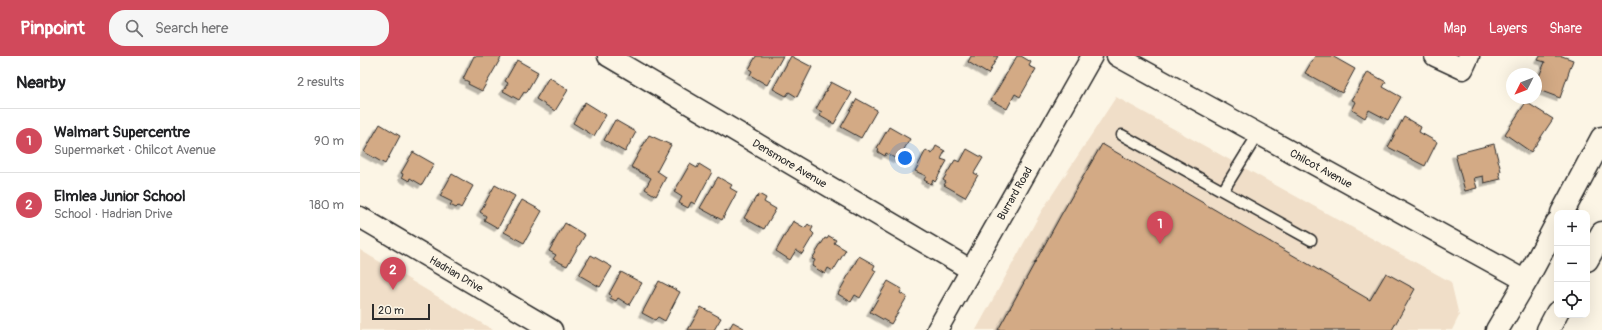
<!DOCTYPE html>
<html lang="en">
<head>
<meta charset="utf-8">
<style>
	body { margin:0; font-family:Pangolin,sans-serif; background:#f6f6f6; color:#202124 }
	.controls { position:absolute; right:12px; bottom:12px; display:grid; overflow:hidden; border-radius:8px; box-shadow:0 4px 16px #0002 }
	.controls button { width:36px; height:36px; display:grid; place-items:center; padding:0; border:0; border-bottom:1px solid #e0e0e0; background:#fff; color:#202124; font:20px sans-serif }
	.compass { position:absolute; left:1146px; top:12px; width:36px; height:36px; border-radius:50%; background:#fff; box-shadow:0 4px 16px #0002; rotate:228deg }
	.scale { position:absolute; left:12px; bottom:10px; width:58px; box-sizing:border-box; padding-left:4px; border:2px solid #2b2b2b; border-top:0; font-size:11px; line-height:14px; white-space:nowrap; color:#2b2b2b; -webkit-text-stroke:3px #fcf5e5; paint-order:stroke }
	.you { position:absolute; left:545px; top:102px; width:14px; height:14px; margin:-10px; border:3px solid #fff; border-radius:50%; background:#1a73e8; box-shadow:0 0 0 6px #1a73e833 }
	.badge { display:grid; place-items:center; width:26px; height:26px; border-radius:50%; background:#d1495b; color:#fff; font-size:13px; font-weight:700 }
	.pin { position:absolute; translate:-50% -33px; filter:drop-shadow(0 1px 2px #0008) }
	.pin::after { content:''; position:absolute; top:21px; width:14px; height:12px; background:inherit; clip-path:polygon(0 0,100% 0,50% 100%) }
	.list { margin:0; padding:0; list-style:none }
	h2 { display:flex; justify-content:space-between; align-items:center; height:52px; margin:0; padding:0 16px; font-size:17px }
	h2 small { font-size:13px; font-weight:400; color:#757577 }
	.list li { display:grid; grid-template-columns:26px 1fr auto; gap:12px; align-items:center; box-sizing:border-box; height:64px; padding:0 16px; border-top:1px solid #e0e0e0 }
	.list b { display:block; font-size:15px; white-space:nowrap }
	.list p { margin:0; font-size:13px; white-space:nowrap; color:#757577 }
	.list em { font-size:13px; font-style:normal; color:#757577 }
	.icon { flex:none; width:22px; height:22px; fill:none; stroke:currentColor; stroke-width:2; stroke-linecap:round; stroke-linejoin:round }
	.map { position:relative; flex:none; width:1242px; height:274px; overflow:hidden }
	header { display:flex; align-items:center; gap:24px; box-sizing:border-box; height:56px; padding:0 20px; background:#d1495b; color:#fff }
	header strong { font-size:19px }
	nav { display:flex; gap:22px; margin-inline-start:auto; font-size:14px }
	.search { width:280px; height:36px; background:#f6f6f6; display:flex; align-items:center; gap:10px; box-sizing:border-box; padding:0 14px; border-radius:16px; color:#757577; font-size:15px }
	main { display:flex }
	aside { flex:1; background:#fff }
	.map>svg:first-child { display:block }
</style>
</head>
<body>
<header>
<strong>Pinpoint</strong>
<div class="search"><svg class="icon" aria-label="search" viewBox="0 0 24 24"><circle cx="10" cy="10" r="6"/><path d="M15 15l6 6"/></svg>Search here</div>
<nav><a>Map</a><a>Layers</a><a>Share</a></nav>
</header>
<main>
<aside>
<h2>Nearby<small>2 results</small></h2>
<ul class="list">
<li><span class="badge">1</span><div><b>Walmart Supercentre</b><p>Supermarket · Chilcot Avenue</p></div><em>90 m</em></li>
<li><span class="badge">2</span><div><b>Elmlea Junior School</b><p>School · Hadrian Drive</p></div><em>180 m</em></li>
</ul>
</aside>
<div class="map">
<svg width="1242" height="274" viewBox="0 0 1242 274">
	<defs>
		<filter id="shadow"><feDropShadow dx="-3.5" dy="3.5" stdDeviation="0" flood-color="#0004"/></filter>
	</defs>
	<rect width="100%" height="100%" fill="#fcf5e5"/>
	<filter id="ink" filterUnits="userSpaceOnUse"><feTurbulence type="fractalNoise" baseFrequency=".025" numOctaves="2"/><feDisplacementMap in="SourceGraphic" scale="8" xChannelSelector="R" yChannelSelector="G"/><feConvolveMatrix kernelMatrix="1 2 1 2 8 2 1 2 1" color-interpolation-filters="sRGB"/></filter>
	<g filter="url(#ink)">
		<path fill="#f0dec8" d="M756,41L1091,226L1099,260L1092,274H616L681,156Z
			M0,194L133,274H0Z"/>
		<path fill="#d3aa85" stroke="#2b2b2b" filter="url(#shadow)" d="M114,0H142L122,35L108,28L109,26L103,23Z
			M396,0H423L407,29L390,19L392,15L389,13Z
			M431,0L452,11L437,41L429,36L426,40L413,33Z
			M611,0H638L628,18L608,6Z
			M657,0H661L671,6L669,10L676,13L660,41L655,38L647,53L631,44Z
			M955,0H972L995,13L982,37L945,17Z
			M1180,0H1202L1213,4L1200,42L1176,33V23H1178L1185,6L1178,4Z
			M157,4L178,16L166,37L164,36L159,44L143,35L148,27L145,25Z
			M1008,16L1026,26L1023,31L1041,41L1028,64L1009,54L1005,62L992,54L996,46L992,44Z
			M189,21L208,34L195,55L176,43Z
			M471,26L492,37L474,68L460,60L462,56L456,53Z
			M497,43L517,54L501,82L481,71Z
			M225,46L246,59L234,80L213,67Z
			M1166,46L1193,63L1171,96L1145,78Z
			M1044,61L1061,71L1059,76L1077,86L1065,110L1028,91Z
			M255,64L276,76L265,96L244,84Z
			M20,68L40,80L25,108L4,96Z
			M529,71L550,83L538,104L526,97L525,100L518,96L519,93L517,92Z
			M289,79L311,89L297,115L306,121L296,140L285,133L291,122L271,111Z
			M742,88L1010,244L1026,217L1055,233L1032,274H638L701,159Z
			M1134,88L1141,115L1139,116L1141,123L1124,127L1123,120L1114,122L1117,132L1105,135L1095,98Z
			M576,90L585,95L581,103L587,105L575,126L573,124L571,128L564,124L566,120L555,115L566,94L572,98Z
			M607,93L623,102L614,117L618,119L605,141L584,129L586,126L583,124L595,104L600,106Z
			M53,96L74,108L62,129L50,122L49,125L42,121L43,118L41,117Z
			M330,108L337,112L339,108L352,116L335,148L331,146L328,152L319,147L322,141L314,136Z
			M92,118L113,130L101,152L98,150L96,152L90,149L92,146L80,140Z
			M358,121L372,129L370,132L377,136L362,164L340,152Z
			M135,129L155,140L138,172L124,164L126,160L120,156Z
			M399,138L406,142L404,146L416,153L404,173L384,162L396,141L397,142Z
			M162,144L182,155L164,187L144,176Z
			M433,165L445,172L448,168L449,169L453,171L451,175L454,178L442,198L436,194L430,204L416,195Z
			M205,167L225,179L207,210L193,203L196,199L189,195Z
			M469,180L476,184L474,187L486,194L473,215L468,212L465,218L452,210L455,204L452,203L465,182L467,183Z
			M231,199L252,211L240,231L219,219Z
			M499,200L515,209L513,213L516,215L500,242L495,239L491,246L478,238Z
			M261,216L282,227L269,249L258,242L256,245L250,242L251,239L249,238Z
			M299,225L320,236L305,265L298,261L295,264L282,257Z
			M528,225L542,233L540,237L547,241L531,268L510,256Z
			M341,251L361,262L354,274H328Z
			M373,266L384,272L383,274H364L366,271L369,273Z"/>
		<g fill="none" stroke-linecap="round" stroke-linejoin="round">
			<defs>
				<path id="lane" d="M762,79L951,184
					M863,135L898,78"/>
				<g id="street">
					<path id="s1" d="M248,0L611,214"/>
					<path id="s2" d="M757,0L1166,225"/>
					<path d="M1075,0L1103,13L1109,0"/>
					<path id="s3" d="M0,161L192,274"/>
					<path id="s4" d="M577,274L732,0"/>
				</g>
				<path id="secondary" d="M1202,157L1242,82
					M1227,204L1242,177
					M1137,274L1166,225L1197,167
					M1188,274L1197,257"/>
			</defs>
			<use href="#lane" stroke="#2b2b2b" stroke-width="13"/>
			<use href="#street" stroke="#2b2b2b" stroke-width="23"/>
			<use href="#secondary" stroke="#2b2b2b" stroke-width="25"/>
			<use href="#lane" stroke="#fcf5e5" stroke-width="10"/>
			<use href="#street" stroke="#fcf5e5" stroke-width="20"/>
			<use href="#secondary" stroke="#fcf5e5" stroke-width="22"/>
		</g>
	</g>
	<g text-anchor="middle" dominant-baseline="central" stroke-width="3" stroke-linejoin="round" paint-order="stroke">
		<g font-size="11" fill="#2b2b2b" stroke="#fcf5e5">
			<text stroke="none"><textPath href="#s1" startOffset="211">Densmore Avenue</textPath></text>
			<text stroke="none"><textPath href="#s2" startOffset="233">Chilcot Avenue</textPath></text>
			<text stroke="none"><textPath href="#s4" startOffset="157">Burrard Road</textPath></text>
			<text stroke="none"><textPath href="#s3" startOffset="112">Hadrian Drive</textPath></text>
		</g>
	</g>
</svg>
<div class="controls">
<button>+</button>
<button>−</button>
<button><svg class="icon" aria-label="locate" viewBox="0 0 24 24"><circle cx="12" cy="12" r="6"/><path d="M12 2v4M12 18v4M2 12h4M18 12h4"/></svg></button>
</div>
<svg class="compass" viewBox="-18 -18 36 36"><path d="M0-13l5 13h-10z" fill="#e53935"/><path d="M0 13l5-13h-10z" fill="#757577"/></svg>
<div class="scale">20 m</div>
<div class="you"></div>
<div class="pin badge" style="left:800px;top:188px">1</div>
<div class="pin badge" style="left:33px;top:234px">2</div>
</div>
</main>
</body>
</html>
